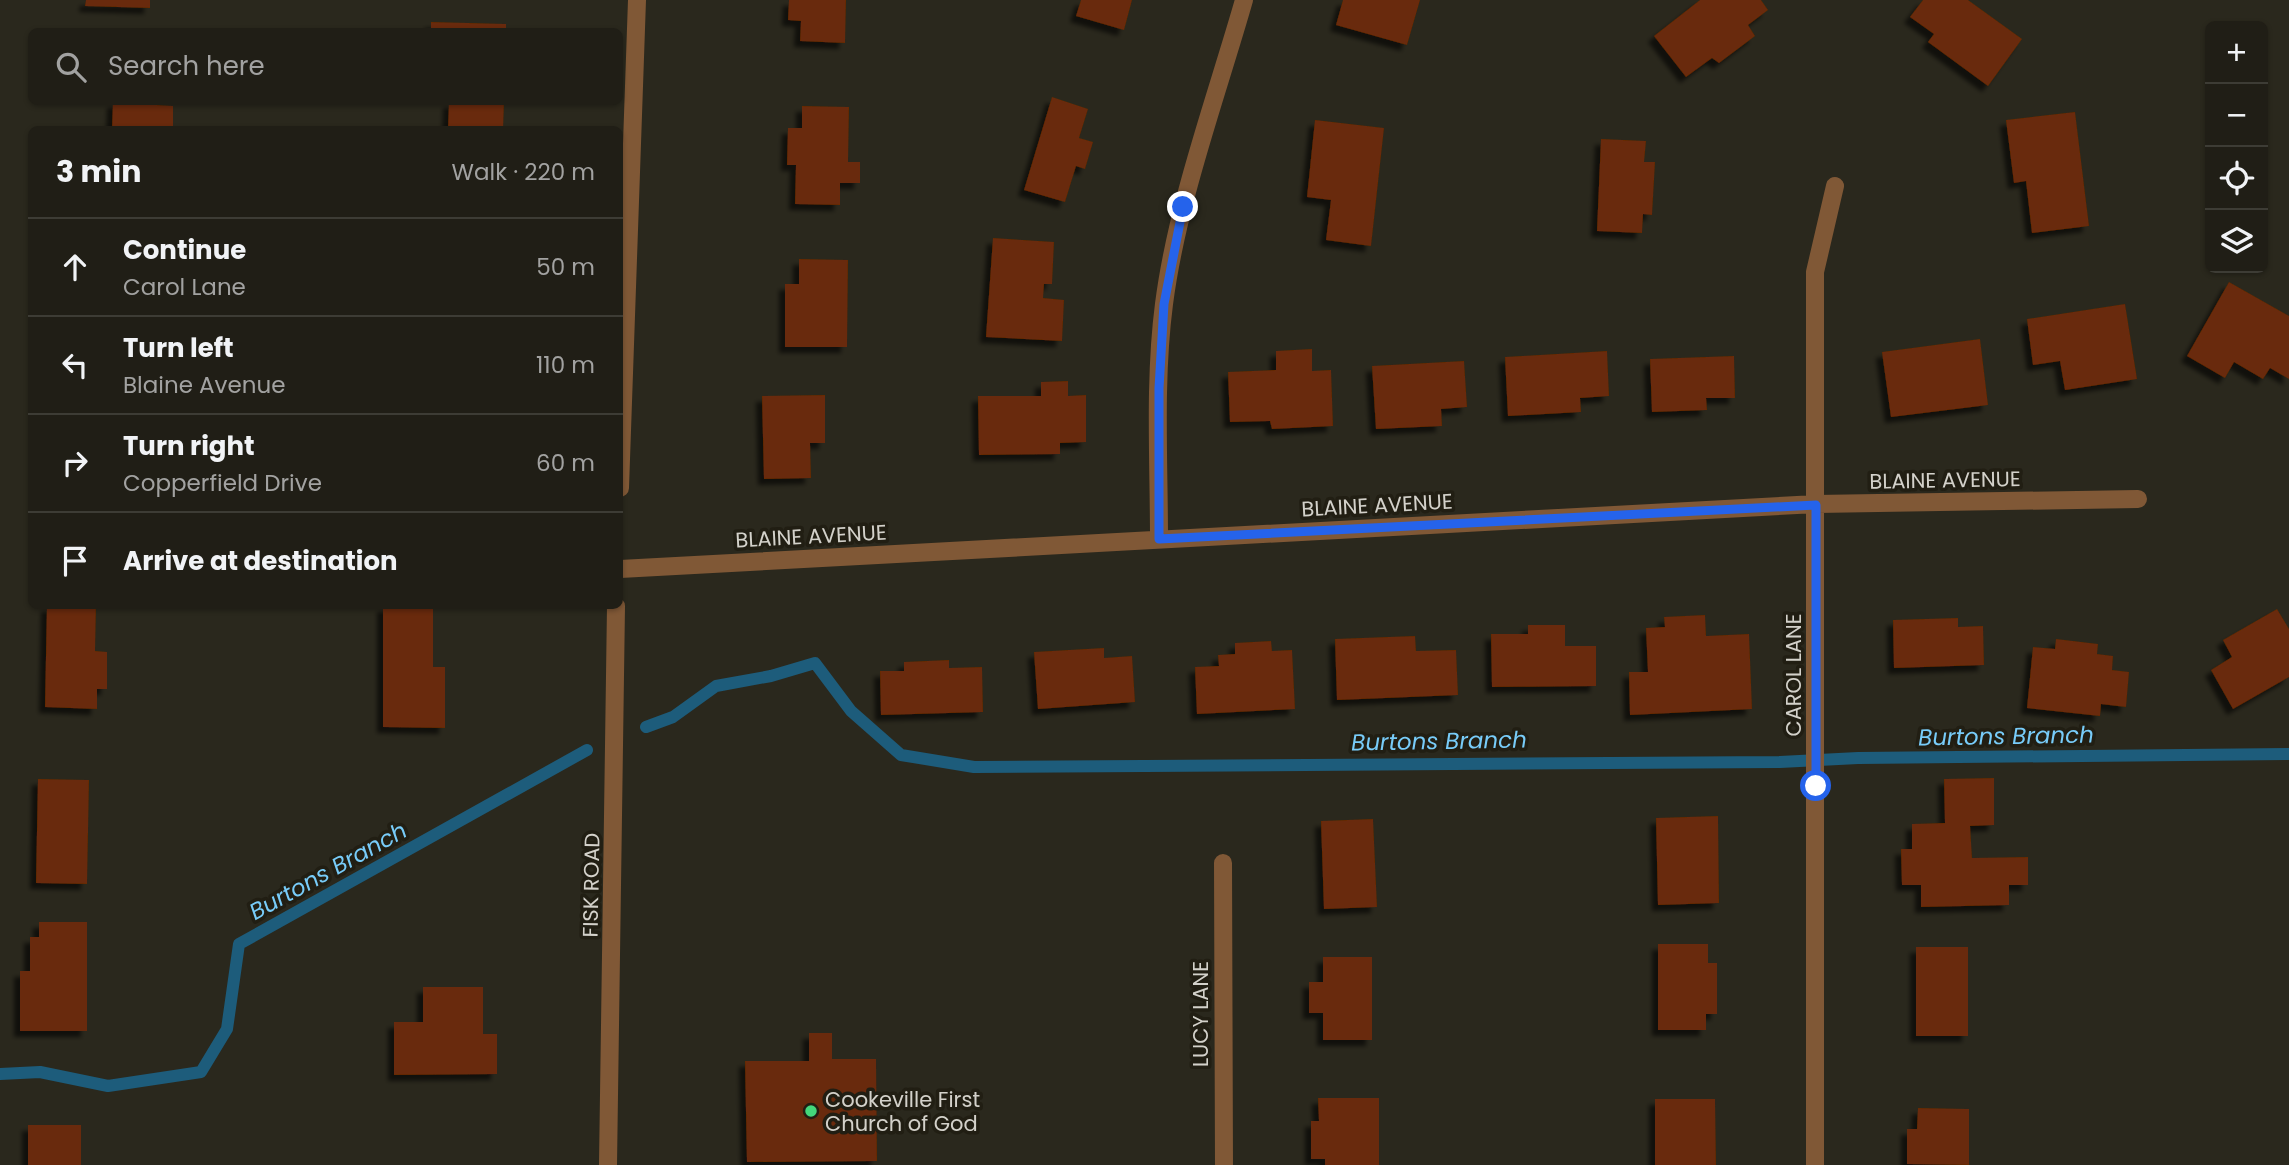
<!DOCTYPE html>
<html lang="en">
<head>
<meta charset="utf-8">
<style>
	body { margin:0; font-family:Poppins,sans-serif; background:#28271f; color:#f1f3f6 }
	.controls { position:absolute; right:21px; top:21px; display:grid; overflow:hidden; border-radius:10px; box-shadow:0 2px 5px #0004 }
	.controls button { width:63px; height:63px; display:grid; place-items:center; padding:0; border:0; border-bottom:2px solid #3d3c35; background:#201e16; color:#f1f3f6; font:35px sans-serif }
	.stop { position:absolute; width:21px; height:21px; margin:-16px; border:5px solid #2563eb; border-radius:50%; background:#fff }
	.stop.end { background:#2563eb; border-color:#fff; box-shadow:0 2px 7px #0008 }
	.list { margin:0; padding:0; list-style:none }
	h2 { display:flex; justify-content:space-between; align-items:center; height:91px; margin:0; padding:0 28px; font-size:30px }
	h2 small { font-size:23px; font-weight:400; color:#a2a2a1 }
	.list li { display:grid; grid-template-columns:46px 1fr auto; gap:21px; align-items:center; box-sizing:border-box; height:98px; padding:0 28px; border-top:2px solid #3d3c35 }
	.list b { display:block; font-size:26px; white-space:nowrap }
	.list p { margin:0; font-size:23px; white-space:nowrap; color:#a2a2a1 }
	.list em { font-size:23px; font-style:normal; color:#a2a2a1 }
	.icon { flex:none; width:38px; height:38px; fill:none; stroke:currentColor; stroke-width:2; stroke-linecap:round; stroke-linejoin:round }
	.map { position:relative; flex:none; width:2289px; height:1165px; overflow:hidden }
	.search { position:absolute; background:#201e16; box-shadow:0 2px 5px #0004; left:28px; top:28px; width:595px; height:77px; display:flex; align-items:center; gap:18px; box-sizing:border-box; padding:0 24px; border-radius:10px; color:#a2a2a1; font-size:26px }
	.panel { position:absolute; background:#201e16; box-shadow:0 2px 5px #0004; left:28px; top:126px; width:595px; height:483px; border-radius:10px }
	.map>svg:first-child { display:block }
</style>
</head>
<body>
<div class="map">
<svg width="2289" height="1165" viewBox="0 0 2289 1165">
	<defs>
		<filter id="shadow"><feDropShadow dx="-6" dy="6" stdDeviation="2" flood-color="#0009"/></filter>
	</defs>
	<rect width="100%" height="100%" fill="#2a281d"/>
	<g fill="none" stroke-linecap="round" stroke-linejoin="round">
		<path stroke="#1d5c7b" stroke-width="12" d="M646,727L673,717L716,686L771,676L815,663L851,711L901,755L974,767L1780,762L1858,758L2289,754
			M0,1074L40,1072L108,1086L201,1072L227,1029L239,944L587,750"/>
	</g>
	<path fill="#692a07" filter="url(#shadow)" d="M86,0H150V8L85,6Z
		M789,0H846L845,43L800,41L801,21L788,20Z
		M1081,0H1132L1124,30L1076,16Z
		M1343,0H1420L1407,45L1336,25Z
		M1700,0H1761L1768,10L1748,25L1755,36L1719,63L1712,58L1686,77L1654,36Z
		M1923,0H1968L2022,39L1988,86L1928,42L1934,34L1910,17Z
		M431,22L506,24V32H431Z
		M1052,97L1088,109L1079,138L1093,142L1085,169L1076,166L1065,202L1024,190Z
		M113,102H157V105L173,106V130H112Z
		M449,102H504L503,130H448Z
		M802,106L849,107L848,162H860V183H840V205L795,204L796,165H787L788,128H802Z
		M2075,112L2089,226L2032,233L2026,181L2014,183L2006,120Z
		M1315,120L1384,128L1371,246L1326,240L1331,200L1307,197Z
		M1601,139L1646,141L1644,162H1655L1652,215L1643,214L1642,233L1597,231Z
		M993,238L1054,242L1052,284H1044L1043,298L1064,300L1062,341L986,337Z
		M799,259L848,260L847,347H785V284H799Z
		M2229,282L2289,316V379L2270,368L2263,379L2234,362L2225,378L2187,356Z
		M2125,304L2137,379L2065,390L2060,361L2033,365L2027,319Z
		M1980,339L1988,405L1891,417L1882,352Z
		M1312,349V371L1331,370L1333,426L1272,429L1270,421L1230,422L1228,372L1276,370V351Z
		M1607,351L1609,396L1580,398L1581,412L1508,416L1505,357Z
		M1734,356L1735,398H1706L1707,410L1652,412L1650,359Z
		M1464,361L1467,407L1441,409L1442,426L1376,429L1372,366Z
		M1068,381V396L1086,395V442L1060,443V454L979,455L978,396H1041V382Z
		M825,395V443H810L811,478L764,479L762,396Z
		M47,606H96L95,651L107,652V689H97V709L45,707Z
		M383,606H433V667H445V728L383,727Z
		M2277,609L2289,629V677L2233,709L2211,670L2232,657L2223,640Z
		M1705,615L1706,636L1749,634L1752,709L1630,715L1629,672H1648L1646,628L1665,627L1664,617Z
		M1958,618V627L1983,626L1984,665L1894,668L1893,620Z
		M1528,625H1565V646H1596V686L1492,687L1491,634H1528Z
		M1415,636L1416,651L1456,650L1458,695L1337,700L1335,639Z
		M2056,639L2098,644L2097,654L2113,656L2112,670L2129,672L2126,707L2101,704L2100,716L2027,708L2033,647L2055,649Z
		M1271,641L1272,651L1292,650L1295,709L1197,714L1195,667L1219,666L1218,655L1235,654V643Z
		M1104,648V658L1132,656L1135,702L1038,709L1034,652Z
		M949,660V668L982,667L983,712L881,715L880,671H904V662Z
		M1994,778V825L1970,826L1972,858L2028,857V885H2009V905L1921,907V885H1902L1901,849H1912V824L1945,823L1944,779Z
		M38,779L89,780L87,884L36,883Z
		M1718,816L1719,903L1658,905L1656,818Z
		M1373,819L1377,907L1324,909L1321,821Z
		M39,922H87V1031H20V971H30V937H39Z
		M1658,944H1708V963H1717V1014H1706V1030H1658Z
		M1916,947H1968V1036H1916Z
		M1323,957H1372V1040H1323V1013H1309V982H1323Z
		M423,987H483V1034H497V1074L394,1075V1022H423Z
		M809,1033H832V1059H876L877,1161L747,1162L745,1061H809Z
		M1318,1098H1379V1165H1325V1159H1311V1121H1319Z
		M1655,1099H1715L1716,1165H1655Z
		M1918,1108L1969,1109V1165L1907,1164V1129H1917Z
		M28,1125H81V1165H28Z"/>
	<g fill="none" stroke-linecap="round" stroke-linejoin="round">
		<path stroke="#805836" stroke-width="18" d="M620,488L637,0
			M1159,539C1159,461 1154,381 1164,304C1177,203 1216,98 1244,0
			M620,569L1816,504L2138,499
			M1223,863L1224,1165
			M608,1165L616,606
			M1815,1165V272L1835,186"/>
	</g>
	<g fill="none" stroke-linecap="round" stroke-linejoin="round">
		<path stroke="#2563eb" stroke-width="9" d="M1183,207L1164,304L1159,388V539L1816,505V786"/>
	</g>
	<circle fill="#43d77b" stroke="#211e13" stroke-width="2.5" cx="811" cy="1111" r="7"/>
	<g text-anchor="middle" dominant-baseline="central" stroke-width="7" stroke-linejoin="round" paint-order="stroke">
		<g font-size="21" fill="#d3d1ca" stroke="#211e13">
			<text transform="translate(1945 480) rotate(-1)">BLAINE AVENUE</text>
			<text transform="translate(1377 505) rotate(-3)">BLAINE AVENUE</text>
			<text transform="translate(811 536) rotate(-3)">BLAINE AVENUE</text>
			<text transform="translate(1793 675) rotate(-90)">CAROL LANE</text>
			<text transform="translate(591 885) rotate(-89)">FISK ROAD</text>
			<text transform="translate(1200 1014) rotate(-90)">LUCY LANE</text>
		</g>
		<g font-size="21" fill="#d3d1ca" stroke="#211e13" text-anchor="start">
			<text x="825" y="1099">Cookeville First<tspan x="825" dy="24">Church of God</tspan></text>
		</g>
		<g font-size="23" font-style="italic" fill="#78ccf9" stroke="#211e13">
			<text transform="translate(2006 736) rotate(-1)">Burtons Branch</text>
			<text transform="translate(1439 741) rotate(-1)">Burtons Branch</text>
			<text transform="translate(328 871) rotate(-29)">Burtons Branch</text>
		</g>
	</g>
</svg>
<div class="controls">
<button>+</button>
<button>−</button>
<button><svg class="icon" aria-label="locate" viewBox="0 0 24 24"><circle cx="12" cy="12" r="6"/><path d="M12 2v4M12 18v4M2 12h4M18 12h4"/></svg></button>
<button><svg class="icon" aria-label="layers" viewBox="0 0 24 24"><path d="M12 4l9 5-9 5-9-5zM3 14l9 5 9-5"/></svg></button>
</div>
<div class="stop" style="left:1816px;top:786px"></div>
<div class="stop end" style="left:1183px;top:207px"></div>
<div class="search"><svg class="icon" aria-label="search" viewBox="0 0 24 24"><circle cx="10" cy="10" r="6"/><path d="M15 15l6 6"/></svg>Search here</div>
<section class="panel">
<h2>3 min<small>Walk · 220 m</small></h2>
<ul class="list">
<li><svg class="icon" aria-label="ahead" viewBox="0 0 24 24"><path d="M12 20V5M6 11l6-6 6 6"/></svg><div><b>Continue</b><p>Carol Lane</p></div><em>50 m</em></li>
<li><svg class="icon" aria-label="left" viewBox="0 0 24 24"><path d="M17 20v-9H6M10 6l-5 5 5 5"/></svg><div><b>Turn left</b><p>Blaine Avenue</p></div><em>110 m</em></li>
<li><svg class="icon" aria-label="right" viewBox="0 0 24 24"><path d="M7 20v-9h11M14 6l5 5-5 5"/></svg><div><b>Turn right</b><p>Copperfield Drive</p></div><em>60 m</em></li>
<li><svg class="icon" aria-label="arrive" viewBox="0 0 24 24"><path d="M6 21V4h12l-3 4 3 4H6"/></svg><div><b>Arrive at destination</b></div></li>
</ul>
</section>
</div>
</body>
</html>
